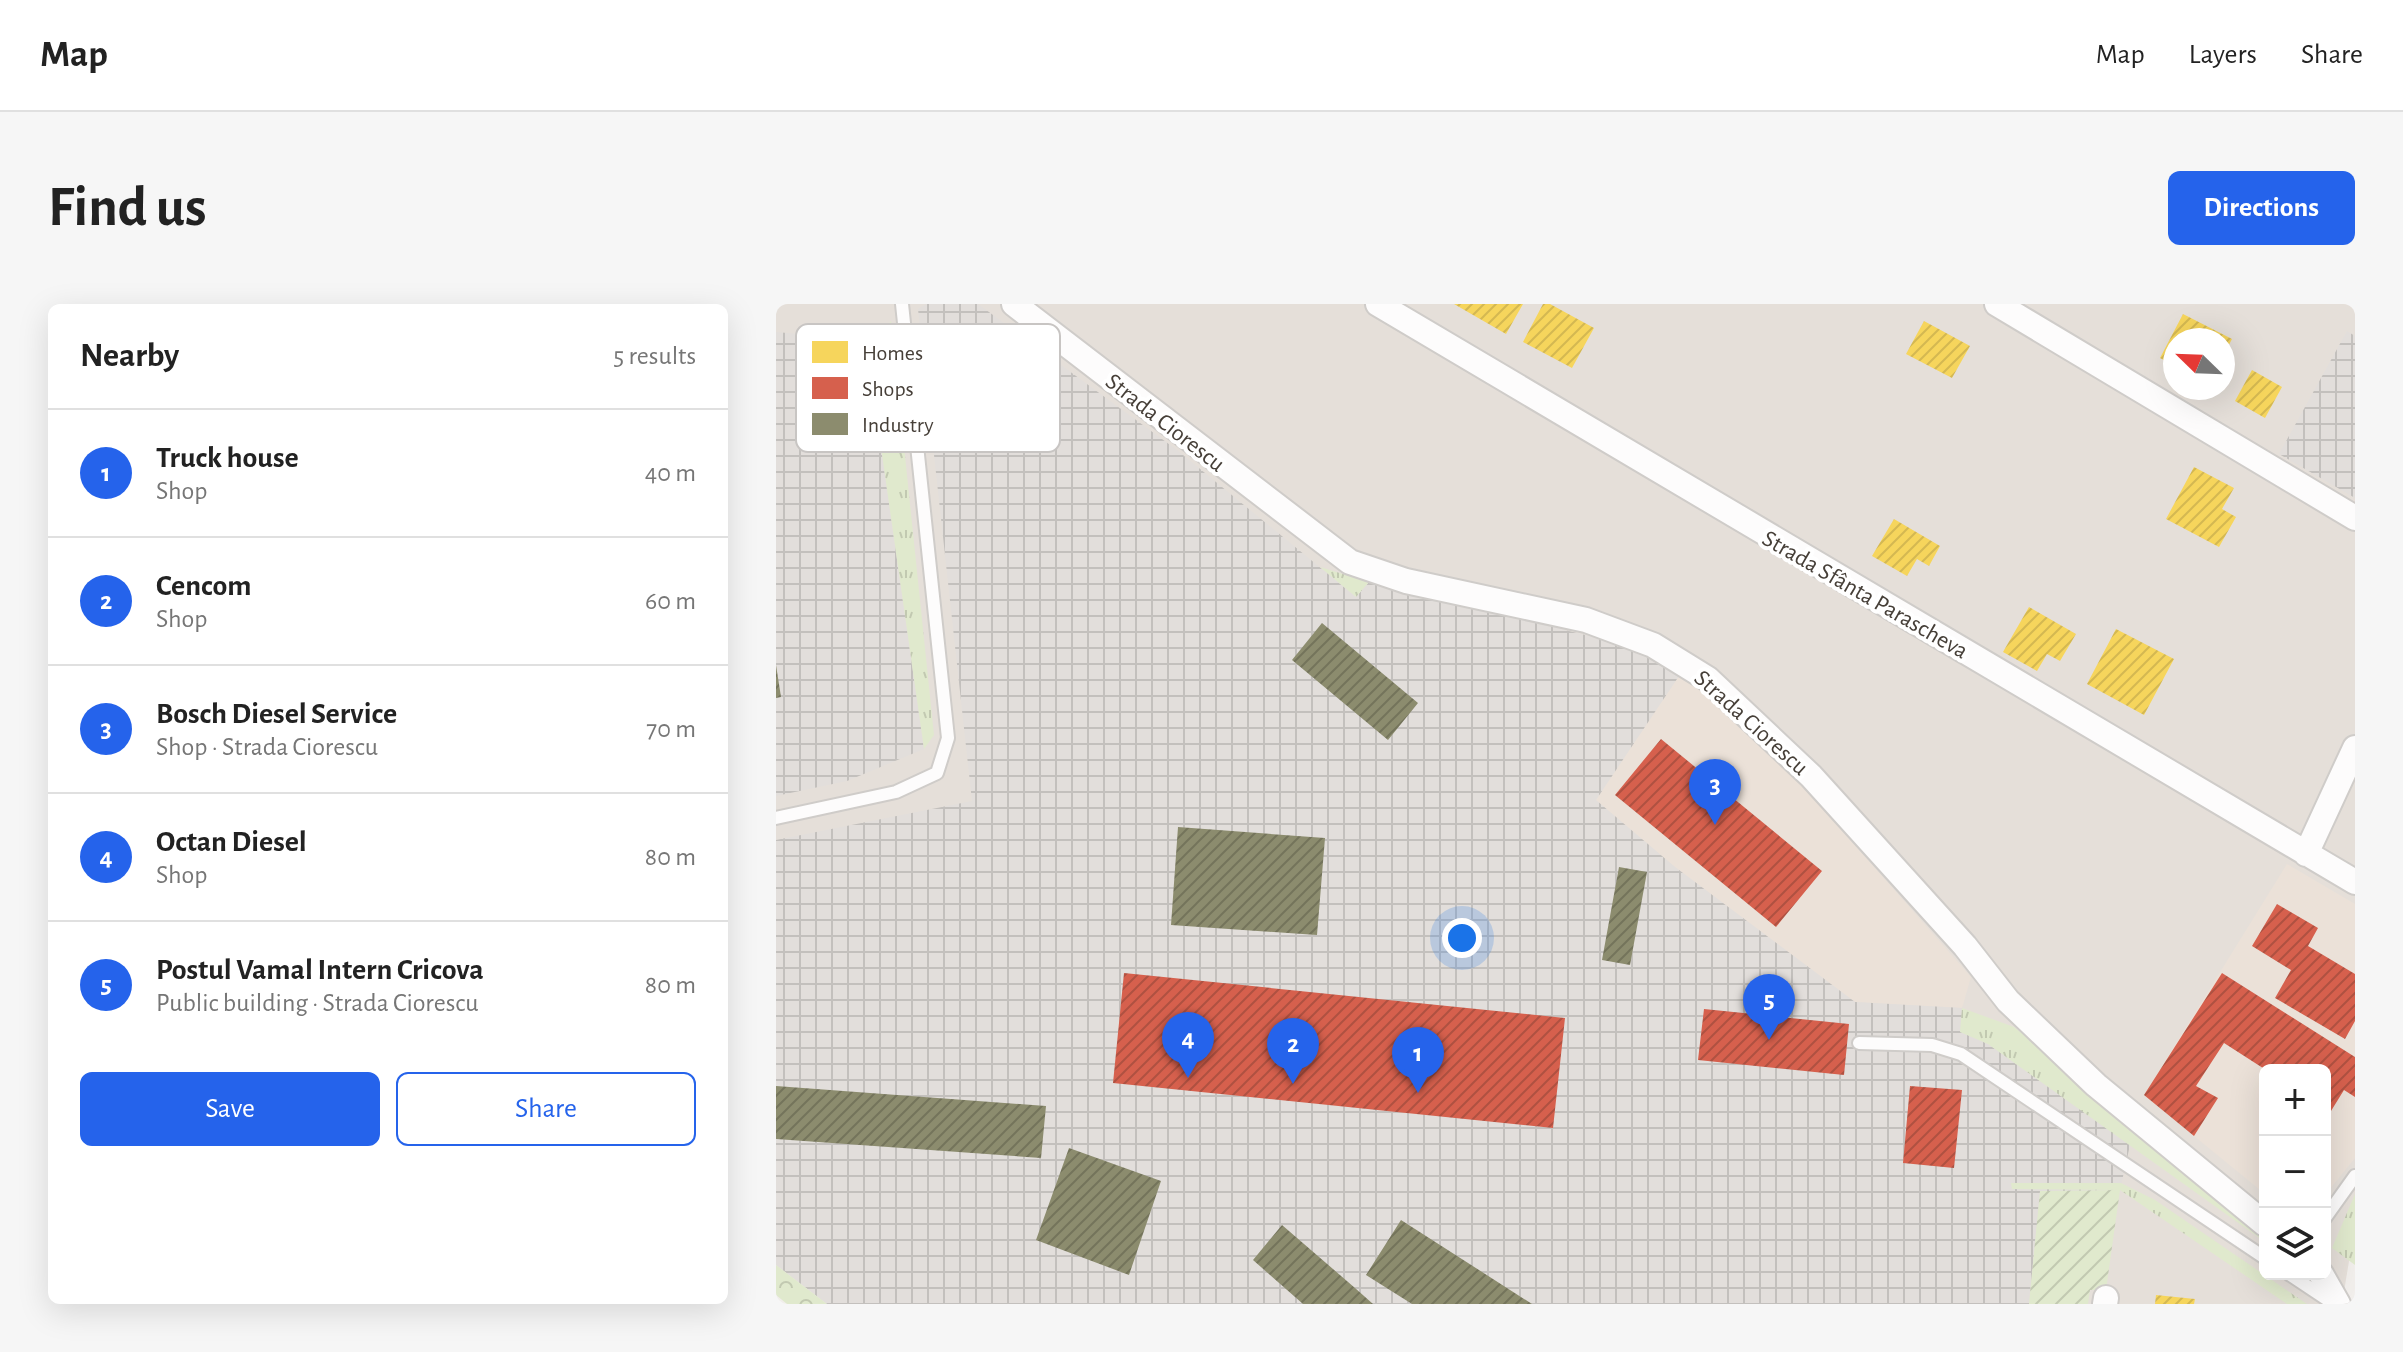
<!DOCTYPE html>
<html lang="en">
<head>
<meta charset="utf-8">
<style>
	body { margin:0; font-family:"Alegreya Sans",sans-serif; background:#f6f6f6; color:#222 }
	.controls { position:absolute; right:24px; bottom:24px; display:grid; overflow:hidden; border-radius:12px; box-shadow:0 8px 32px #0002 }
	.controls button { width:72px; height:72px; display:grid; place-items:center; padding:0; border:0; border-bottom:2px solid #e0e0e0; background:#fff; color:#222; font:40px sans-serif }
	.compass { position:absolute; left:1387px; top:24px; width:72px; height:72px; border-radius:50%; background:#fff; box-shadow:0 8px 32px #0002; rotate:293deg }
	.you { position:absolute; left:686px; top:634px; width:28px; height:28px; margin:-20px; border:6px solid #fff; border-radius:50%; background:#1a73e8; box-shadow:0 0 0 12px #1a73e833 }
	.badge { display:grid; place-items:center; width:52px; height:52px; border-radius:50%; background:#2563eb; color:#fff; font-size:26px; font-weight:700 }
	.pin { position:absolute; translate:-50% -66px; filter:drop-shadow(0 2px 4px #0008) }
	.pin::after { content:''; position:absolute; top:42px; width:28px; height:24px; background:inherit; clip-path:polygon(0 0,100% 0,50% 100%) }
	.list { margin:0; padding:0; list-style:none }
	h2 { display:flex; justify-content:space-between; align-items:center; height:104px; margin:0; padding:0 32px; font-size:34px }
	h2 small { font-size:26px; font-weight:400; color:#767676 }
	.list li { display:grid; grid-template-columns:52px 1fr auto; gap:24px; align-items:center; box-sizing:border-box; height:128px; padding:0 32px; border-top:2px solid #e0e0e0 }
	.list b { display:block; font-size:30px; white-space:nowrap }
	.list p { margin:0; font-size:26px; white-space:nowrap; color:#767676 }
	.list em { font-size:26px; font-style:normal; color:#767676 }
	.actions { display:flex; gap:16px; padding:24px 32px }
	.actions a { flex:1; padding:18px 0; border:2px solid #2563eb; border-radius:12px; text-align:center; font-size:28px; color:#2563eb }
	.actions .main { background:#2563eb; color:#fff }
	.icon { flex:none; width:44px; height:44px; fill:none; stroke:currentColor; stroke-width:2; stroke-linecap:round; stroke-linejoin:round }
	.map { position:relative; flex:none; width:1579px; height:1000px; overflow:hidden; border-radius:12px }
	header { display:flex; align-items:center; gap:48px; box-sizing:border-box; height:112px; padding:0 40px; background:#fff; border-bottom:2px solid #e0e0e0 }
	header strong { font-size:38px }
	nav { display:flex; gap:44px; margin-inline-start:auto; font-size:28px }
	.intro { display:flex; align-items:center; justify-content:space-between; box-sizing:border-box; height:192px; padding:0 48px }
	h1 { margin:0; font-size:56px }
	.button { padding:20px 36px; border-radius:12px; background:#2563eb; color:#fff; font-size:28px; font-weight:700 }
	main { display:flex; gap:48px; padding:0 48px }
	aside { flex:1; background:#fff; border-radius:12px; box-shadow:0 8px 32px #0002 }
	.map>svg:first-child { display:block }
</style>
</head>
<body>
<header>
<strong>Map</strong>
<nav><a>Map</a><a>Layers</a><a>Share</a></nav>
</header>
<div class="intro"><h1>Find us</h1><a class="button">Directions</a></div>
<main>
<aside>
<h2>Nearby<small>5 results</small></h2>
<ul class="list">
<li><span class="badge">1</span><div><b>Truck house</b><p>Shop</p></div><em>40 m</em></li>
<li><span class="badge">2</span><div><b>Cencom</b><p>Shop</p></div><em>60 m</em></li>
<li><span class="badge">3</span><div><b>Bosch Diesel Service</b><p>Shop · Strada Ciorescu</p></div><em>70 m</em></li>
<li><span class="badge">4</span><div><b>Octan Diesel</b><p>Shop</p></div><em>80 m</em></li>
<li><span class="badge">5</span><div><b>Postul Vamal Intern Cricova</b><p>Public building · Strada Ciorescu</p></div><em>80 m</em></li>
</ul>
<div class="actions"><a class="main">Save</a><a>Share</a></div>
</aside>
<div class="map">
<svg width="1579" height="1000" viewBox="0 0 1579 1000">
	<defs>
		<pattern id="industrial-grid" width="8" height="8" patternUnits="userSpaceOnUse" patternTransform="scale(2)"><rect width="8" height="8" fill="#e2dedb"/><path d="M0 4h8M4 0v8" fill="none" stroke="#c3c0bd"/></pattern>
		<pattern id="grass-tufts" width="24" height="20" patternUnits="userSpaceOnUse" patternTransform="scale(2)"><rect width="24" height="20" fill="#e0e9cd"/><path d="M3 7l-1-3M5 7V3M7 7l1-3M15 17l-1-3M17 17v-4M19 17l1-3" fill="none" stroke="#c2c9b1"/></pattern>
		<pattern id="forest-crowns" width="20" height="18" patternUnits="userSpaceOnUse" patternTransform="scale(2)"><rect width="20" height="18" fill="#e0e9cd"/><path d="M2 6a3 3 0 1 1 6 0M12 15a3 3 0 1 1 6 0" fill="none" stroke="#c2c9b1"/></pattern>
		<pattern id="garden-furrows" width="10" height="10" patternUnits="userSpaceOnUse" patternTransform="scale(2)"><rect width="10" height="10" fill="#e0e9cd"/><path d="M-1 1l2-2M0 10L10 0M9 11l2-2" fill="none" stroke="#c2c9b1"/></pattern>
		<pattern id="homes-hatch" width="6" height="6" patternUnits="userSpaceOnUse" patternTransform="scale(2)"><rect width="6" height="6" fill="#f6d55c"/><path d="M-1 1l2-2M0 6l6-6M5 7l2-2" fill="none" stroke="#d4b851"/></pattern>
		<pattern id="shops-hatch" width="6" height="6" patternUnits="userSpaceOnUse" patternTransform="scale(2)"><rect width="6" height="6" fill="#d6604d"/><path d="M-1 1l2-2M0 6l6-6M5 7l2-2" fill="none" stroke="#af5141"/></pattern>
		<pattern id="industry-hatch" width="6" height="6" patternUnits="userSpaceOnUse" patternTransform="scale(2)"><rect width="6" height="6" fill="#8c8c6e"/><path d="M-1 1l2-2M0 6l6-6M5 7l2-2" fill="none" stroke="#74745b"/></pattern>
	</defs>
	<rect width="100%" height="100%" fill="#f1eeeb"/>
	<path fill="#e5dfd9" fill-rule="evenodd" d="M0,0H1579V942L1573,957L1566,1000H51L0,961ZM1399,36H1447V84H1399ZM1489,766H1549V970H1489Z"/>
	<path fill="#ebe1d8" d="M905,369L1024,479L1195,673L1186,704L1079,698L899,563L819,496Z
		M1511,560L1579,600V854L1549,891V766H1489V890L1368,791Z"/>
	<path fill="url(#industrial-grid)" d="M150,0H202L401,146L580,293L593,278L846,340L905,369L820,496L899,563L1079,698L1186,704L1185,728L1212,740L1354,841L1344,886L1264,888L1253,1000H51L0,961V536L196,497L142,5Z
		M1571,27L1579,32V194L1503,150Z
		M0,28L70,34L91,45L148,445L71,477L0,492Z"/>
	<path fill="url(#grass-tufts)" d="M115,17L158,431L148,445L91,45Z
		M544,263L593,278L580,293Z
		M1186,704L1238,723L1274,751L1489,927V938L1212,740L1184,728Z
		M1235,879H1345L1379,896L1531,1000H1511L1344,886L1236,885Z
		M1579,890V961L1556,944Z"/>
	<path fill="url(#forest-crowns)" d="M0,961L51,1000H11L0,991Z"/>
	<path fill="url(#garden-furrows)" d="M1344,886L1330,986H1314L1312,1000H1253L1264,887Z"/>
	<path fill="url(#homes-hatch)" d="M678,0H747L730,30Z
		M767,0H774L818,24L796,64L747,38Z
		M1407,10L1456,35L1447,52V36H1399V62L1384,54Z
		M1148,17L1194,42L1176,74L1130,50Z
		M1476,66L1506,83L1489,114L1459,97Z
		M1418,163L1458,184L1446,205L1460,213L1443,243L1390,215Z
		M1118,215L1164,242L1153,262L1141,255L1131,272L1096,252Z
		M1253,303L1300,330L1284,357L1271,350L1261,367L1227,348Z
		M1340,325L1398,355L1368,411L1311,380Z
		M1380,991L1419,995L1418,1000H1379Z"/>
	<path fill="url(#shops-hatch)" d="M885,435L1046,567L1000,623L839,491Z
		M1501,600L1542,624L1532,642L1579,670V717L1569,735L1499,694L1515,666L1476,642Z
		M348,669L789,714L777,824L337,779Z
		M1446,669L1579,753V793L1568,786L1555,807L1549,804V766H1490L1448,739L1420,782L1442,794L1418,832L1368,791Z
		M928,705L1073,720L1068,771L922,756Z
		M1134,782L1186,786L1178,864L1127,859Z"/>
	<path fill="url(#industry-hatch)" d="M546,319L642,399L612,436L516,356Z
		M0,361L5,393L0,394Z
		M402,523L549,534L541,631L395,621Z
		M843,563L871,568L854,661L826,656Z
		M0,782L270,802L265,854L0,835Z
		M293,844L385,877L353,971L260,936Z
		M625,916L756,1000H636L590,971Z
		M506,921L579,984L597,1000H527L477,956Z"/>
	<g fill="none" stroke-linecap="round" stroke-linejoin="round">
		<defs>
			<path id="service" d="M0,514L120,488L161,469L172,434L126,0
				M1083,739L1156,741L1185,750L1489,954
				M1549,914L1579,872
				M1513,970L1555,998"/>
			<path id="minor" d="M238,0L574,258L630,277L810,316L877,341L932,375L1035,472L1189,642L1232,697L1320,781L1489,920
				M602,0L1579,578
				M1221,0L1579,214
				M1530,550L1579,444
				M1545,970L1562,1000
				M1329,1000L1330,994"/>
		</defs>
		<use href="#service" stroke="#cfccc9" stroke-width="16"/>
		<use href="#minor" stroke="#cfccc9" stroke-width="28"/>
		<use href="#service" stroke="#fdfcfc" stroke-width="12"/>
		<use href="#minor" stroke="#fdfcfc" stroke-width="24"/>
	</g>
	<g text-anchor="middle" dominant-baseline="central" stroke-width="8" stroke-linejoin="round" paint-order="stroke">
		<g font-size="24" fill="#463f38" stroke="#fff">
			<text transform="translate(389 119) rotate(38)">Strada Ciorescu</text>
			<text transform="translate(1089 291) rotate(30)">Strada Sfânta Parascheva</text>
			<text transform="translate(975 419) rotate(42)">Strada Ciorescu</text>
		</g>
	</g>
	<rect x="20" y="20" width="264" height="128" rx="12" fill="#fff" stroke="#c8c5c3" stroke-width="2"/>
	<rect x="36" y="37" width="36" height="22" fill="#f6d55c"/>
	<rect x="36" y="73" width="36" height="22" fill="#d6604d"/>
	<rect x="36" y="109" width="36" height="22" fill="#8c8c6e"/>
	<g font-size="22" fill="#463f38">
		<text x="86" y="56">Homes</text>
		<text x="86" y="92">Shops</text>
		<text x="86" y="128">Industry</text>
	</g>
</svg>
<div class="controls">
<button>+</button>
<button>−</button>
<button><svg class="icon" aria-label="layers" viewBox="0 0 24 24"><path d="M12 4l9 5-9 5-9-5zM3 14l9 5 9-5"/></svg></button>
</div>
<svg class="compass" viewBox="-18 -18 36 36"><path d="M0-13l5 13h-10z" fill="#e53935"/><path d="M0 13l5-13h-10z" fill="#767676"/></svg>
<div class="you"></div>
<div class="pin badge" style="left:642px;top:789px">1</div>
<div class="pin badge" style="left:517px;top:780px">2</div>
<div class="pin badge" style="left:939px;top:521px">3</div>
<div class="pin badge" style="left:412px;top:774px">4</div>
<div class="pin badge" style="left:993px;top:736px">5</div>
</div>
</main>
</body>
</html>
